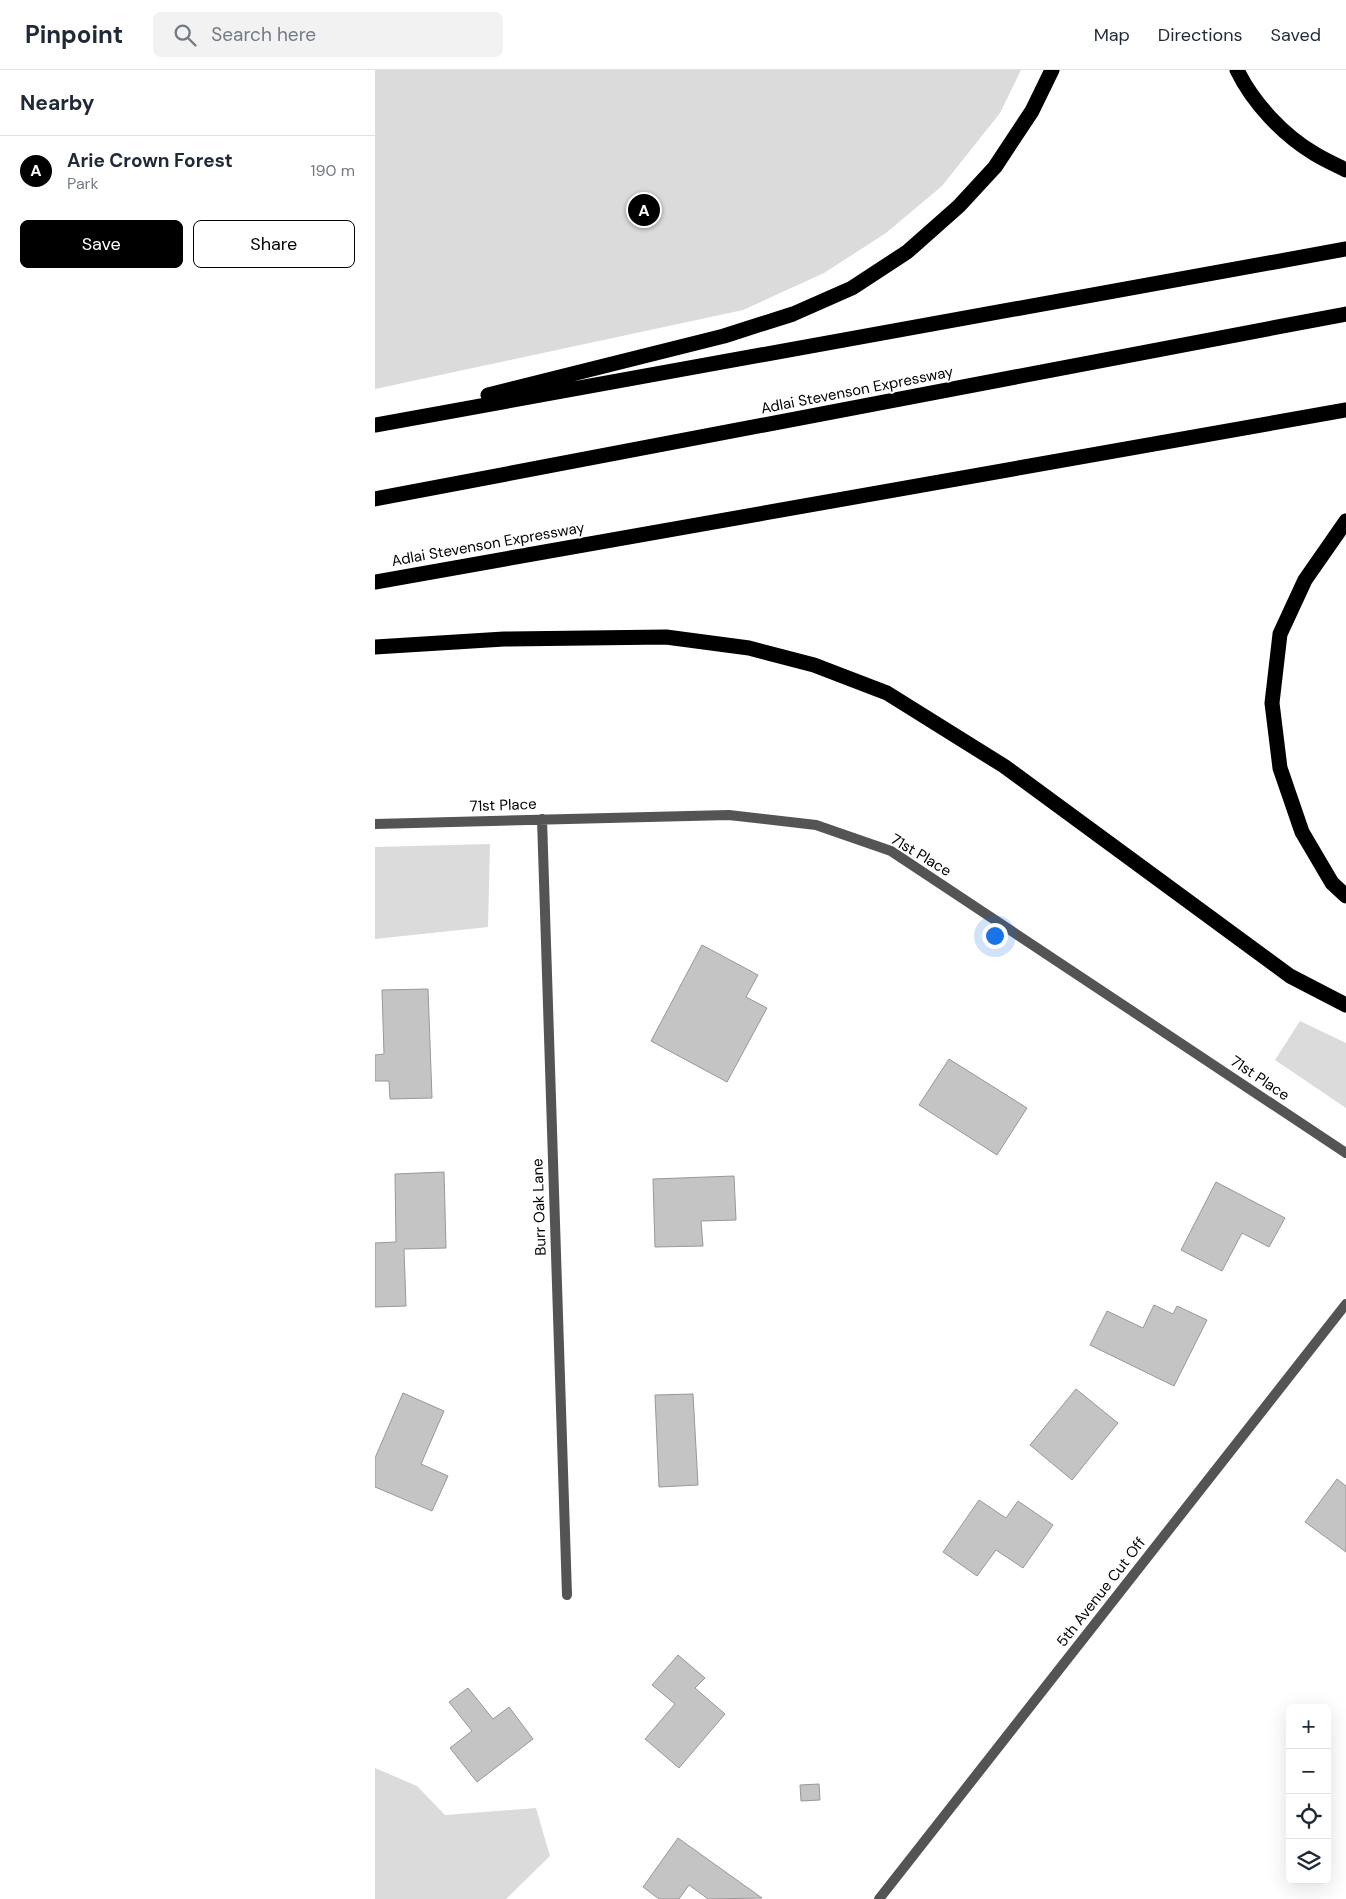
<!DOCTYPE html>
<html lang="en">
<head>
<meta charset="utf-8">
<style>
	body { margin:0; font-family:"DM Sans",sans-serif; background:#f2f2f3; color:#1f2937 }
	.controls { position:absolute; right:15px; bottom:15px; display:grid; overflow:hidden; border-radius:8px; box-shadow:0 5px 20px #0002 }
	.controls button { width:45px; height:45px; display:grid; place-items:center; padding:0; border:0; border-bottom:1px solid #e0e1e3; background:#fff; color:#1f2937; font:25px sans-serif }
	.you { position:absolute; left:619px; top:865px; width:18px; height:18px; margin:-12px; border:4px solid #fff; border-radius:50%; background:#1a73e8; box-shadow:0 0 0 8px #1a73e833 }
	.badge { display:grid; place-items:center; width:32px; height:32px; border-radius:50%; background:#000; color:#fff; font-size:16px; font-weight:700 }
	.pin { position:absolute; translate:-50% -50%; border:2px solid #fff; box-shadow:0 1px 5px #0006 }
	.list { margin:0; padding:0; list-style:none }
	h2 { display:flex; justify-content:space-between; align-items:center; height:65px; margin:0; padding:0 20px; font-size:21px }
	h2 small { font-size:16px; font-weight:400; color:#747a83 }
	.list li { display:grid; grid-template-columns:32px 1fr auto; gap:15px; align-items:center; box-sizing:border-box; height:70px; padding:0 20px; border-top:1px solid #e0e1e3 }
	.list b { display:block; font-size:19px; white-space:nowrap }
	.list p { margin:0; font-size:16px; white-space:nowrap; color:#747a83 }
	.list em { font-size:16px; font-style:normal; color:#747a83 }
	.actions { display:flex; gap:10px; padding:15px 20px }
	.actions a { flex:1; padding:11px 0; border:1px solid #000; border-radius:8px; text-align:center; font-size:18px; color:#000 }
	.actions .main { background:#000; color:#fff }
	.icon { flex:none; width:28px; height:28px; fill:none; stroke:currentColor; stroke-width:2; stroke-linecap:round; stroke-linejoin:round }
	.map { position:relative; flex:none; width:971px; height:1829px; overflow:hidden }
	header { display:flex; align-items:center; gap:30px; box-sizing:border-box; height:70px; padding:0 25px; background:#fff; border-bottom:1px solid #e0e1e3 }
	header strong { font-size:24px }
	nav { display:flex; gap:28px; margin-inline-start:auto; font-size:18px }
	.search { width:350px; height:45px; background:#f2f2f3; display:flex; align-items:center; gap:12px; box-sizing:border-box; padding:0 18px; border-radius:8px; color:#747a83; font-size:19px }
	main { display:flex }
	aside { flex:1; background:#fff }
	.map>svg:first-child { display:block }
</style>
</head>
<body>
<header>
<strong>Pinpoint</strong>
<div class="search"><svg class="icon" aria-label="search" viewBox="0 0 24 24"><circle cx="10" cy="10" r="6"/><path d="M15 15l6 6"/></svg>Search here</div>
<nav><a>Map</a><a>Directions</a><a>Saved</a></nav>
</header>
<main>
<aside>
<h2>Nearby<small></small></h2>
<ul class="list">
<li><span class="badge">A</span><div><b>Arie Crown Forest</b><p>Park</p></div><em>190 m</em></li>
</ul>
<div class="actions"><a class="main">Save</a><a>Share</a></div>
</aside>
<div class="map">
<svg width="971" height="1829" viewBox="0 0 971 1829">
	<rect width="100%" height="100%" fill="#fff"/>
	<path fill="#dbdbdb" d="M0,0H646L625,43L567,116L511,163L449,203L368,240L0,319Z
		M115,774L113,857L0,869V777Z
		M925,951L971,973V1038L900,990Z
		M0,1698L42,1716L70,1745L161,1738L175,1786L131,1829H0Z"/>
	<path fill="#c4c4c4" stroke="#989898" d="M327,875L383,905L371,927L392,938L352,1012L276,971Z
		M53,919L57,1028L15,1029L14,1011H0V985L9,984L7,920Z
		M574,989L652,1038L622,1085L544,1035Z
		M69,1102L71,1178L29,1179L31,1236L0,1237V1173L21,1172L20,1104Z
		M359,1106L361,1150L326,1151L328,1176L280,1177L278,1109Z
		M841,1112L910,1148L894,1177L867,1163L847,1201L806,1180Z
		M779,1235L798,1244L802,1236L832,1250L799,1316L715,1275L732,1241L768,1258Z
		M701,1319L743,1353L697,1410L655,1375Z
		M28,1323L69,1341L46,1394L73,1406L57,1441L0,1417V1388Z
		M318,1324L323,1415L284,1417L280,1325Z
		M962,1409L971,1416V1482L930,1452Z
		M604,1430L631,1448L643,1431L678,1455L648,1498L621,1480L602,1506L568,1482Z
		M303,1585L330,1608L320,1618L350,1644L304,1698L270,1669L300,1634L277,1615Z
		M93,1618L118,1649L134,1637L158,1669L102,1712L75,1678L97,1661L74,1632Z
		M444,1714L445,1730L426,1731L425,1715Z
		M303,1768L387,1828L333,1829L314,1815L304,1829H284L268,1817Z"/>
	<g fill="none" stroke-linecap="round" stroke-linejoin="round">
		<path stroke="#545454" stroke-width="10" d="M167,749L192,1525
			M0,754L354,745L441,755L516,781L971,1083
			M504,1829L971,1234"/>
		<path stroke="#000" stroke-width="15" d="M862,0C878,33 908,65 940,84C950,90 961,95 971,100
			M113,325L349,266L418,244L477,218L532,182L584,136L620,97L657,41L677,0
			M0,355L971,179
			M0,429L971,244
			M971,451L930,510L905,564L897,633L905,698L927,762L957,813L971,826
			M0,512L971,340
			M0,577L129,569L291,567L374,578L439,595L512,623L629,696L915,906L971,935"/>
	</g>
	<g text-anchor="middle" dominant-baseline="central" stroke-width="4" stroke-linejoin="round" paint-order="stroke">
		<g font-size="15" fill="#000" stroke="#fff">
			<text transform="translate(482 320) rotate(-11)">Adlai Stevenson Expressway</text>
			<text transform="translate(113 474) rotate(-10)">Adlai Stevenson Expressway</text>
			<text transform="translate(128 735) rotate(-2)">71st Place</text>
			<text transform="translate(546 785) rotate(31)">71st Place</text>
			<text transform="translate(885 1008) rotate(34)">71st Place</text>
			<text transform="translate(164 1137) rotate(-92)">Burr Oak Lane</text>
			<text transform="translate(726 1522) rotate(-52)">5th Avenue Cut Off</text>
		</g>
	</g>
</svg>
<div class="controls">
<button>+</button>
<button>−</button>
<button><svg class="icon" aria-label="locate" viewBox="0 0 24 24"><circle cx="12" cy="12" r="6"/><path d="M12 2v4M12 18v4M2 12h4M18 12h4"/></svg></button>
<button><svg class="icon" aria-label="layers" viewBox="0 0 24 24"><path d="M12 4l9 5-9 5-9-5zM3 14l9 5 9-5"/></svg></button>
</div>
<div class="you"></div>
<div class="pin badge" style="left:269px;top:140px">A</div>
</div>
</main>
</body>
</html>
